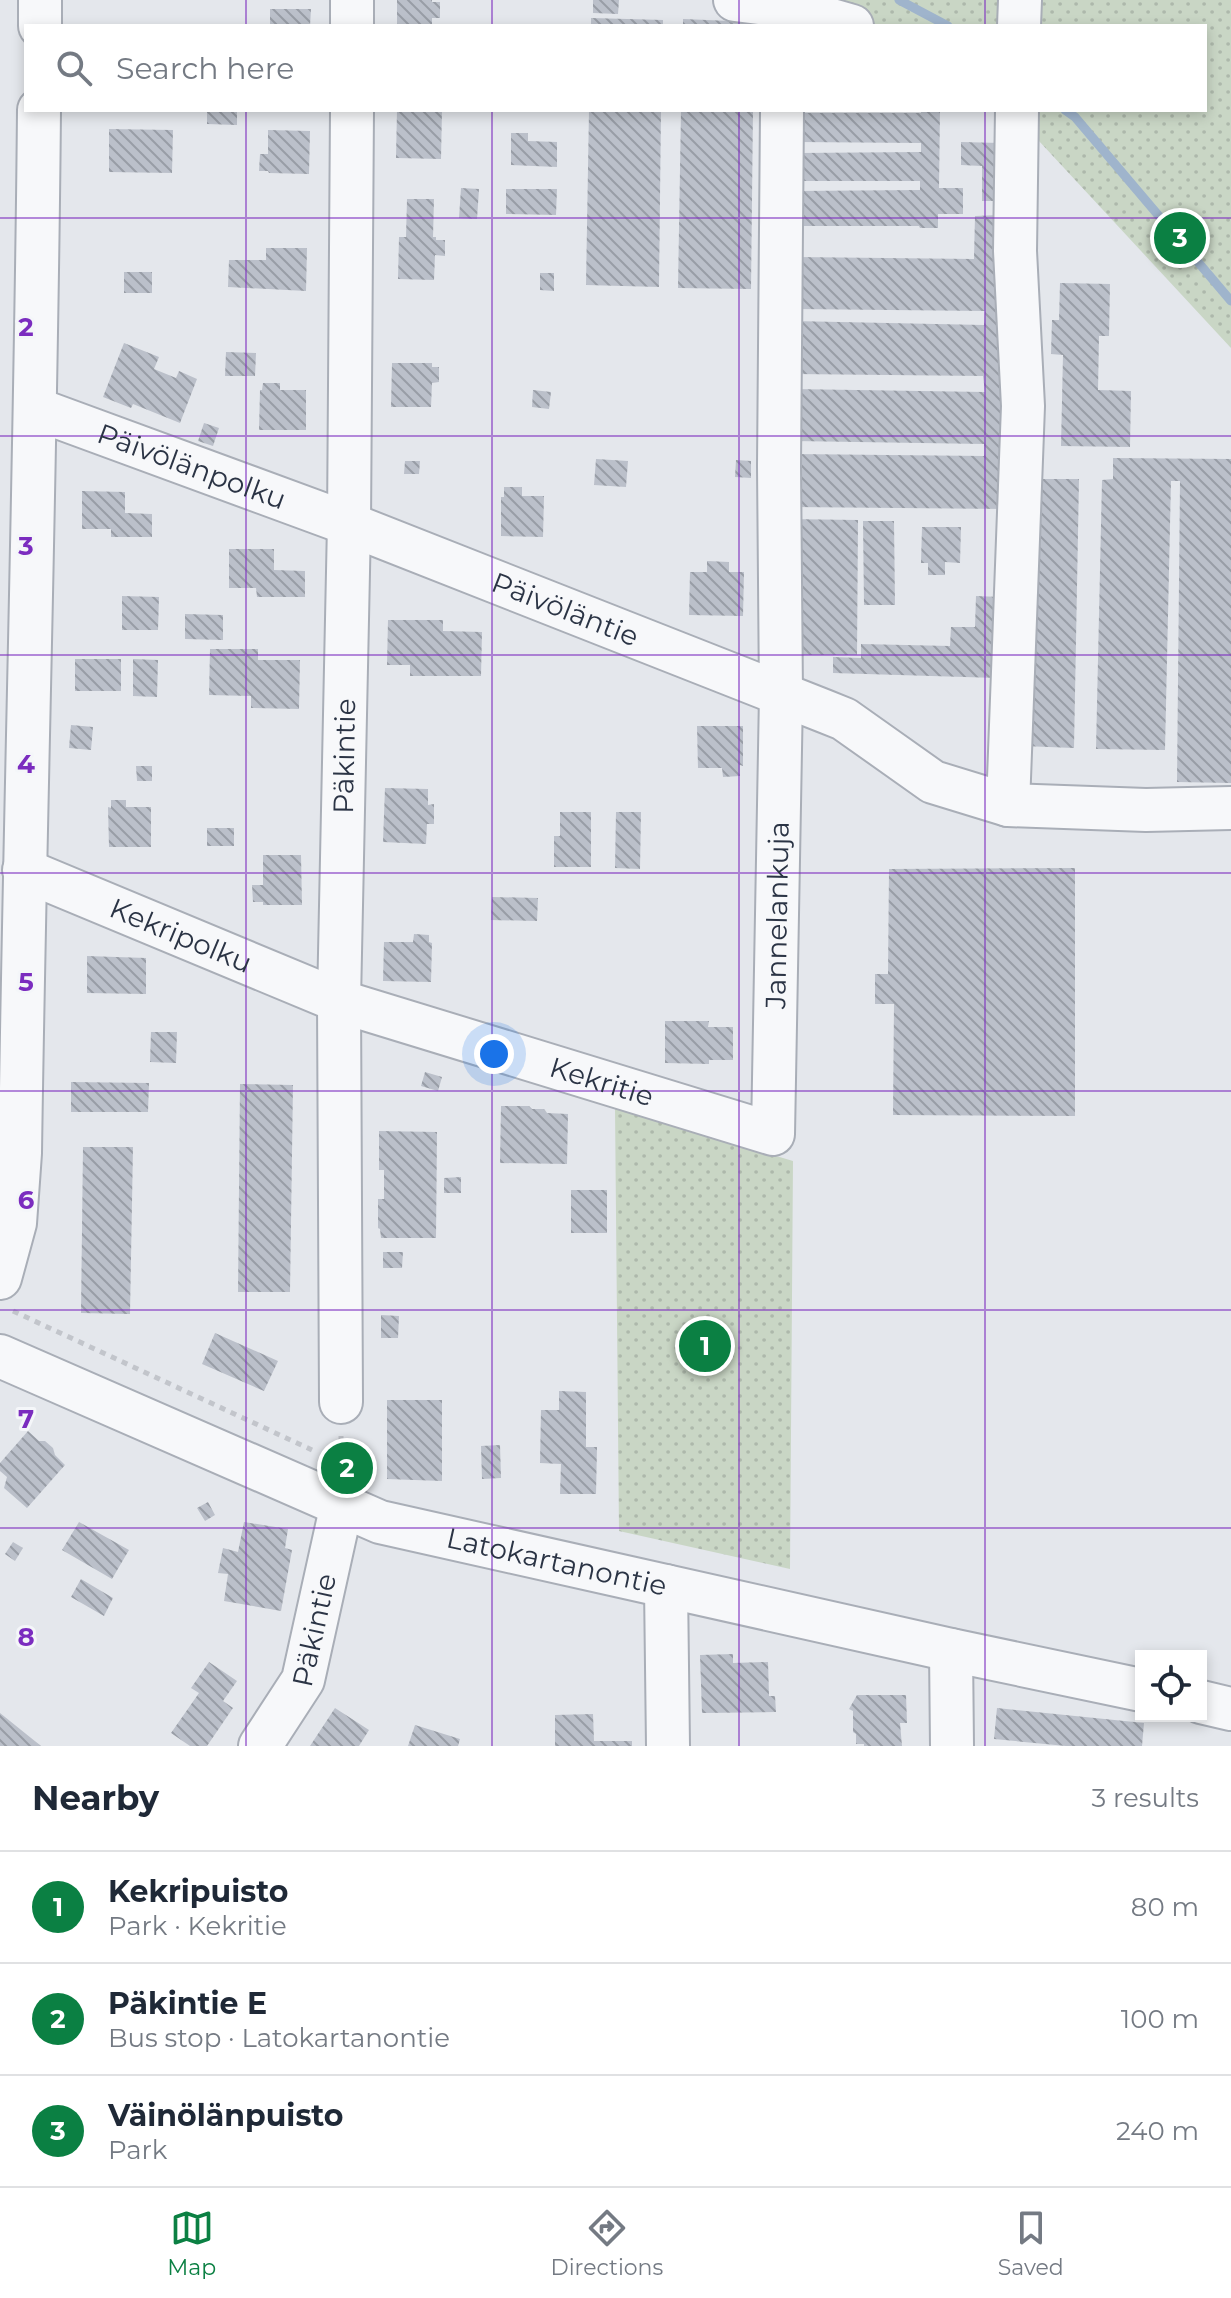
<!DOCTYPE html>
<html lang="en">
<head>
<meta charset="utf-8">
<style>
	body { margin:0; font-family:Montserrat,sans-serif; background:#f2f2f3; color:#1f2937 }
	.controls { position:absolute; right:24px; bottom:24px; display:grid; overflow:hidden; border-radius:0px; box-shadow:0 4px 12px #0003 }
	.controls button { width:72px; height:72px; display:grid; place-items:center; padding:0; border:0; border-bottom:2px solid #e0e1e3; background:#fff; color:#1f2937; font:40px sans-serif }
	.you { position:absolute; left:494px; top:1054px; width:28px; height:28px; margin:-20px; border:6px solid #fff; border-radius:50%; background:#1a73e8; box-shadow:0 0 0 12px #1a73e833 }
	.badge { display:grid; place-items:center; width:52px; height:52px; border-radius:50%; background:#0b8043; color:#fff; font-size:26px; font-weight:700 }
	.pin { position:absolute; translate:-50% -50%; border:4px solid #fff; box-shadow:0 2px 8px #0006 }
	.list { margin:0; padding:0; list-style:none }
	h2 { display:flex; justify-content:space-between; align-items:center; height:104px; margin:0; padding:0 32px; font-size:34px }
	h2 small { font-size:26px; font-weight:400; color:#747a83 }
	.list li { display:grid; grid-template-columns:52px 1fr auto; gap:24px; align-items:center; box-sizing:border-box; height:112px; padding:0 32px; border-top:2px solid #e0e1e3 }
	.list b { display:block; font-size:30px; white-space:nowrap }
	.list p { margin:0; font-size:26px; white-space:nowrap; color:#747a83 }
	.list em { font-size:26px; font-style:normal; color:#747a83 }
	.icon { flex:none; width:44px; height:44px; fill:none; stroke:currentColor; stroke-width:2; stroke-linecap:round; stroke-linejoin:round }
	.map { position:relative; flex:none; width:1231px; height:1746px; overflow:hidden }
	.search { position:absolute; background:#fff; box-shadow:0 4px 12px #0003; left:24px; right:24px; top:24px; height:88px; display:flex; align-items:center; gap:20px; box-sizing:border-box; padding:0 28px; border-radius:0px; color:#747a83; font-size:30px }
	.sheet { height:440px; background:#fff }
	nav { display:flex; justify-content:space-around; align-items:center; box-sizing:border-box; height:112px; border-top:2px solid #e0e1e3; background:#fff; font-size:22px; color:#747a83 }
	nav a { display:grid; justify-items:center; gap:4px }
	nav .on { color:#0b8043 }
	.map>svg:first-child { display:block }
</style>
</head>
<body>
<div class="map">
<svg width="1231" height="1746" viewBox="0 0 1231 1746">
	<defs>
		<pattern id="park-dots" width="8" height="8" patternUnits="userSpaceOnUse" patternTransform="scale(2)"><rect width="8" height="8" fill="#c9d6c5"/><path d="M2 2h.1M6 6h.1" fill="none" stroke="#adb8ab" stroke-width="1.8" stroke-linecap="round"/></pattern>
		<pattern id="building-back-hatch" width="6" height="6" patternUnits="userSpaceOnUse" patternTransform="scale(2)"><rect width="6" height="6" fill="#bbc0ca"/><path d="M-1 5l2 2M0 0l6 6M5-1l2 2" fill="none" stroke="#989da6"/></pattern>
	</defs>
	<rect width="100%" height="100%" fill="#e4e7ec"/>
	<path fill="url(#park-dots)" d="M802,0H1005L1004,26H854Z
		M1036,0H1231V348L1026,127L1027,110H1205V26H1034Z
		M615,1108L793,1161L790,1569L619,1531Z"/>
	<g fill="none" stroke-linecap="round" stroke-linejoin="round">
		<path stroke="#9fb4cc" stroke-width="9" d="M899,0L948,26
			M1065,110L1075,117L1231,301"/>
	</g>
	<path fill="url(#building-back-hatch)" d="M397,0H432V2H440V18H432V26H397Z
		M593,0H619L618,14L593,13Z
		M270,9H311L310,26H270Z
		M591,18L663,20V26H591Z
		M683,19L754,22V26H683Z
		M207,110H237V125L207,124Z
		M397,110H442L441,159L396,158Z
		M589,110H661L659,287L586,285Z
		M681,110H753L751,289L678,288Z
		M921,110H940L939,188H963V214H938V228H920L919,226H796L797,191L920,190V181H797L798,153L921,152V143L797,142L798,113H921Z
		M109,129L173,130L172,173L109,172Z
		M268,130L310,131L309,174L269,173L268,171H259L260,154H268Z
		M511,133H528V141L557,142V167L511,165Z
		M961,142L1000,143L998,201H982V166L961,165Z
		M461,188L479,189L477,219L459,218Z
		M506,189H557L556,215L506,214Z
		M407,199H434L433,237H436V240H445V256L435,255L434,280L398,279L399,237H406Z
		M1000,215L1005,509L793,507V454L984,456V444L794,441L792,389L985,392L983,376L794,374L792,321L984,325L985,311L794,309L796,257L974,259L975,216Z
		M266,248H307L306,291L228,287L229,260H266Z
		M124,272H152V293H124Z
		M540,273H554V291L540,290Z
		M1060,283L1110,284L1109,336H1099L1098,390L1131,391L1130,447L1061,446L1063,355L1051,354L1052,320H1059Z
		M124,343L159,357L154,369L176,378L179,371L197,379L180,423L133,404L131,408L103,397Z
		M226,352L256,353L255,376H225Z
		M392,363H432V367H439V382L432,383L431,407H391Z
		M263,383H280V390H306V430H259L260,390H262Z
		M533,390L551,392L549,409L532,407Z
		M204,423L219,428L213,446L198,441Z
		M1113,458L1231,459V783L1177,782L1180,481H1171L1165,750L1096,749L1102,480L1113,479Z
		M596,459L628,461L626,487L594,485Z
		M736,460L751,461V478L735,477Z
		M405,461H420L419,474H404Z
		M1028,479H1079L1074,748L1023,746Z
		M504,487H522V496H544L543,537L501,536V497H504Z
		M82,491L125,492V513L152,514V537H111V529H82Z
		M786,519L858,520L857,655H785Z
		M863,521H894L895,605H864Z
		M922,527H961L960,563L945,562V575H928V563H921Z
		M229,549H274V570L305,571V597H257L256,588H229Z
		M707,561L729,562V572H744L743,616L689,615L690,572H707Z
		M122,596L159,597L158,630H122Z
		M976,596L1000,597L997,678L833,673V657L861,658V644L950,646L951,627H975Z
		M185,614L223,615V640L185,639Z
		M388,620H443V631L482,632L481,676H410V665H387Z
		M210,649H258V660H300L299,709L251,708V696L209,695Z
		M75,659H121V691H75Z
		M133,659L158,660L157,697L133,696Z
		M71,725L93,727L91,750L69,748Z
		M697,726H743V766L740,765V776L723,777L722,768H698Z
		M136,766H152V781H137Z
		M385,788L428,789V805L434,804V824H427L426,844L383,842Z
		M111,800H126V807H151V847H109L108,807L111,808Z
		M560,812H591V867H554V836H560Z
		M616,812H641L640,869L615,868Z
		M207,828H234V846H207Z
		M263,855H301L302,905H263V902H253L252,885H263Z
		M1075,868V1116L893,1115L894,1004H875V974H888L889,869Z
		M492,897L538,898L537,921L491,920Z
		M414,934L429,935V942L432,943L431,982L383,981L384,942H413Z
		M87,956L146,958V994L87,993Z
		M665,1021H709L708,1027H733V1060H709V1064L665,1063Z
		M151,1032H177L176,1063L150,1062Z
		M425,1072L442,1077L438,1091L421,1086Z
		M71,1082L149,1083L148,1112H71Z
		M240,1084L293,1085L290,1292H238Z
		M501,1106H529L532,1109H544L547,1113L568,1114L567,1164L500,1163Z
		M379,1131L437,1132L436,1238H381L380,1229L378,1228V1199H384V1170H379Z
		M83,1147H133L130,1314L81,1313Z
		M461,1177V1193H444V1178Z
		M571,1190H607V1233H571Z
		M383,1252H403L402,1268H383Z
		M381,1315L399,1316L398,1338H381Z
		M215,1333L278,1361L264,1391L202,1364Z
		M559,1391L586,1392V1447H597L596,1494H560L561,1464L540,1463L541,1410H559Z
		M387,1400H442V1481L387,1479Z
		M28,1431L39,1441H45L53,1448L55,1455L65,1465L27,1508L4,1488L7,1477L0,1471V1463Z
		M500,1445L501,1478L482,1479L481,1446Z
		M208,1502L215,1515L205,1521L197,1508Z
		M79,1522L129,1550L112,1579L62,1550Z
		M244,1522L288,1529L285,1548L292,1550L281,1611L224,1601L228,1574L218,1573L223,1548L238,1552Z
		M13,1542L23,1548L15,1561L5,1554Z
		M81,1579L113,1598L104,1616L71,1597Z
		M733,1654V1663L768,1662L769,1696H775L776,1712L702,1713L700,1655Z
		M209,1662L237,1681L223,1701L233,1708L207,1746H190L171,1733L199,1693L191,1688Z
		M857,1695H906L907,1723H900L902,1746H864V1744H856V1734L853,1732V1711L849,1709Z
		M335,1708L369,1730L359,1746H310Z
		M997,1708L1144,1723L1142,1746H1066L994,1739Z
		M0,1713L41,1746H0Z
		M593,1714L594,1741H632V1746H555V1715Z
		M415,1725L460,1739L458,1746H408Z"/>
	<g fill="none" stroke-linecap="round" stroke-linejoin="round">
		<defs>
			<g id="minor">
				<path d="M735,0L783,6"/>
				<path d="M40,26V0"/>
				<path d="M352,26V0"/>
				<path d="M783,26V6L852,26"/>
				<path d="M1019,26L1020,0"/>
				<path id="s1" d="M36,409L349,524L824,711L844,719L933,782L1008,805L1146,810L1231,808"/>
				<path d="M1008,805L1023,406L1015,251L1017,110"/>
				<path id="s2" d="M24,870L339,1001L773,1134L781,695L779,466L782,110"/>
				<path d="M0,1278L15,1223L20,1153C25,806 36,458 39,110"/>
				<path id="s3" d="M0,1356L380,1522L951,1650L1141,1690"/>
				<path id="s4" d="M341,1402L339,1001L349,524L352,110"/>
				<path d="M666,1586L668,1746"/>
				<path d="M951,1650L952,1746"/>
				<path d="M1201,1702L1231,1709"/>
				<path id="s5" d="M260,1746L303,1680L342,1504"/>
			</g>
		</defs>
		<use href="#minor" stroke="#a9aeb7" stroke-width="46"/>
		<path stroke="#c2c5cb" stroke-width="5" stroke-dasharray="6 6" stroke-linecap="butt" d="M13,1311L312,1450
			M341,1436V1463"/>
		<use href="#minor" stroke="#f7f8fa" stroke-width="42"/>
	</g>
	<path fill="none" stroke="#7b2cbf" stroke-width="2" stroke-opacity="0.55" d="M246,0V26M492,0V26M739,0V26M985,0V26M246,110V1746M492,110V1746M739,110V1746M985,110V1746M0,218H1231M0,436H1231M0,655H1231M0,873H1231M0,1091H1231M0,1310H1231M0,1528H1231"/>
	<g text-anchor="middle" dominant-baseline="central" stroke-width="6" stroke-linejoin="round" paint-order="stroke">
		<g font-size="28" fill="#2b3445" stroke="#f4f6f9">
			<text stroke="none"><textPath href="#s1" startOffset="166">Päivölänpolku</textPath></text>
			<text stroke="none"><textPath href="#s1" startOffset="566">Päivöläntie</textPath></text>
			<text stroke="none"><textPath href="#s4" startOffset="646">Päkintie</textPath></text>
			<text stroke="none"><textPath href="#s2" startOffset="1014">Jannelankuja</textPath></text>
			<text stroke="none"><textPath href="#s2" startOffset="170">Kekripolku</textPath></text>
			<text stroke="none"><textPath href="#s2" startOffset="616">Kekritie</textPath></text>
			<text stroke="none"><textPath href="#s3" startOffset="596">Latokartanontie</textPath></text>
			<text stroke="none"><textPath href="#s5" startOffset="130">Päkintie</textPath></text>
		</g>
	</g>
	<g font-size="26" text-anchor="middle" font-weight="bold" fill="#7b2cbf" stroke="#f4f6f9" stroke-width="6" stroke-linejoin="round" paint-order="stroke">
		<text x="26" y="336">2</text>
		<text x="26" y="555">3</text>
		<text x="26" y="773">4</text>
		<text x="26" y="991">5</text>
		<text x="26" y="1209">6</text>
		<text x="26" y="1428">7</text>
		<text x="26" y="1646">8</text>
	</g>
</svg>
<div class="controls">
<button><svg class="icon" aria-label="locate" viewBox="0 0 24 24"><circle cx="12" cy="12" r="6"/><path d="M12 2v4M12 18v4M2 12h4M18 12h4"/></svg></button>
</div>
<div class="you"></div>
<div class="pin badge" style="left:705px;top:1346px">1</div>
<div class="pin badge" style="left:347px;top:1468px">2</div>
<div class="pin badge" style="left:1180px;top:238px">3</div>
<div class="search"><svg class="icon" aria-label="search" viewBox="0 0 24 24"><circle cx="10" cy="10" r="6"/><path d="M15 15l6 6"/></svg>Search here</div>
</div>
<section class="sheet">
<h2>Nearby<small>3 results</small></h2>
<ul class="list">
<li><span class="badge">1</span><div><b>Kekripuisto</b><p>Park · Kekritie</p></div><em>80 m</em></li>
<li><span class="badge">2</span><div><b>Päkintie E</b><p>Bus stop · Latokartanontie</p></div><em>100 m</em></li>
<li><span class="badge">3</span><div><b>Väinölänpuisto</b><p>Park</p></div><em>240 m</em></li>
</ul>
</section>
<nav>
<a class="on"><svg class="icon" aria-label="map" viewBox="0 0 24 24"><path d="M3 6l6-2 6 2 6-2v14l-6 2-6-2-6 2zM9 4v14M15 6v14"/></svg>Map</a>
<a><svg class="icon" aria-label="directions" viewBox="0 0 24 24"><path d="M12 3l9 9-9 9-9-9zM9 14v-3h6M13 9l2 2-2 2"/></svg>Directions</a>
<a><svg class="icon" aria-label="saved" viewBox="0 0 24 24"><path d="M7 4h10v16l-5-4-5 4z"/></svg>Saved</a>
</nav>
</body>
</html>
